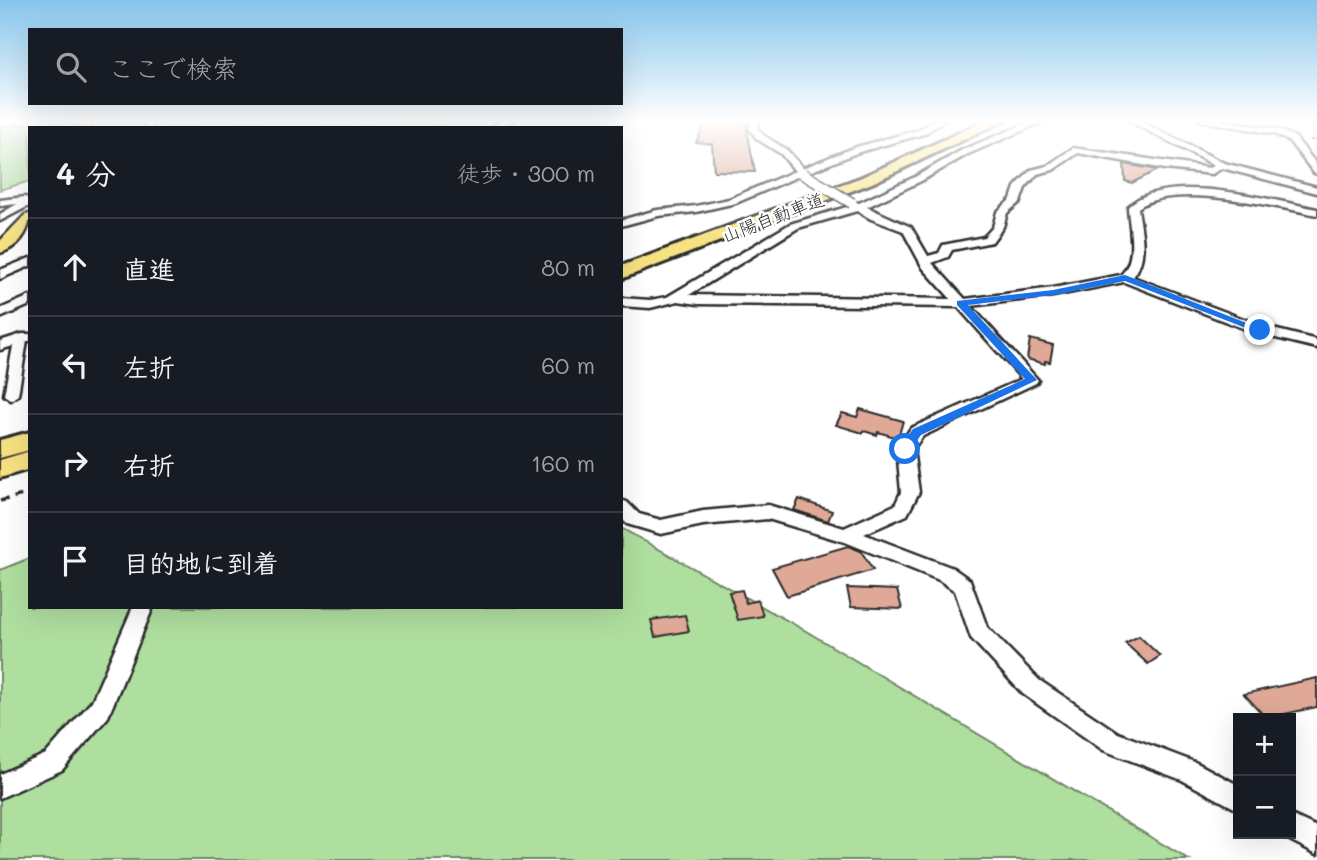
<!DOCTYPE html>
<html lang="ja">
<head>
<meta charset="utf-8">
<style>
	body { margin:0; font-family:Mali,"Klee One",sans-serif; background:#242831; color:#f1f3f6 }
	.controls { position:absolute; right:21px; bottom:21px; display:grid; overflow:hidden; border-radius:0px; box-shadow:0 7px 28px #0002 }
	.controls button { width:63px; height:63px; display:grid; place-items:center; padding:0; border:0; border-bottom:2px solid #363941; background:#171b24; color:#f1f3f6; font:35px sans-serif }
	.stop { position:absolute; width:21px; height:21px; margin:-16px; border:5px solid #1a73e8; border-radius:50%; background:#fff }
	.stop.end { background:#1a73e8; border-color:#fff; box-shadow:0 2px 7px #0008 }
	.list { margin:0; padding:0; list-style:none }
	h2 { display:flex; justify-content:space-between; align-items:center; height:91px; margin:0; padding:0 28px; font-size:30px }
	h2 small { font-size:23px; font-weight:400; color:#9ea1a6 }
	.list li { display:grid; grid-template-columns:46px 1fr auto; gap:21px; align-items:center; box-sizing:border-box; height:98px; padding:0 28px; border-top:2px solid #363941 }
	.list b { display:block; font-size:26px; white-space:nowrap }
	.list em { font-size:23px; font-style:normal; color:#9ea1a6 }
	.icon { flex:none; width:38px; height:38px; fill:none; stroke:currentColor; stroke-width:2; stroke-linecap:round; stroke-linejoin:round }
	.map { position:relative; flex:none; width:1317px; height:860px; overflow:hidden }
	.search { position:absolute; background:#171b24; box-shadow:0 7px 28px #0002; left:28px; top:28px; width:595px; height:77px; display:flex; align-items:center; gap:18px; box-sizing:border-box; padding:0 24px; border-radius:0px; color:#9ea1a6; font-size:26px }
	.panel { position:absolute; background:#171b24; box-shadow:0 7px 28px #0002; left:28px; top:126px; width:595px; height:483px; border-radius:0px }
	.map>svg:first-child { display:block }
</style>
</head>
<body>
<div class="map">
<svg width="1317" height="860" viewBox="0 0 1317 860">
	<rect width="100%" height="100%" fill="#fff"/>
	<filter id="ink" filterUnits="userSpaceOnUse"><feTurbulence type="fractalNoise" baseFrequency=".0143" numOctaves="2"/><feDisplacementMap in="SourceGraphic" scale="14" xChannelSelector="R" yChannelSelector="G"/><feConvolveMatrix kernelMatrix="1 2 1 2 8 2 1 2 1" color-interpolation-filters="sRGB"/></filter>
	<g filter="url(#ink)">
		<path fill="#afdf9f" stroke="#6d8565" stroke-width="2" d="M354,120H461C431,134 385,132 354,120Z
			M43,123L58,124L62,128H30V181L0,190V126Z
			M621,528L806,631L1189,860H0V570L30,558V607H621Z"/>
		<path fill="#91def1" stroke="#6896a2" stroke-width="2" d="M168,120H347L369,128H165Z"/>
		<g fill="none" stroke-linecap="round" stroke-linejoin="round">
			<path fill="#91def1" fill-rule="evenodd" d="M113,120H129L130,128H114Z"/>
		</g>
		<path fill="#e0a997" stroke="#2b2b2b" stroke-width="2" d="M707,120H745L755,172L714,171L712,144L696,142Z
			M1124,164L1158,170L1132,183L1125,181Z
			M1030,339L1053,345L1050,362L1045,361V364L1027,359Z
			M860,409L903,421L898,438L878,432L877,435L864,431L863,433L836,425L842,413L857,417Z
			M799,499L832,511L828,521L794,510Z
			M848,546L861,551L873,570L787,596L772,568Z
			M847,588L897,590L902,609L851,607Z
			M742,590L746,603L758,600L763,616L738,620L729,592Z
			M685,615L689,631L655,637L651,620Z
			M1139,636L1160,656L1148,664L1125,643Z
			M1317,678V707L1266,718L1244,694Z"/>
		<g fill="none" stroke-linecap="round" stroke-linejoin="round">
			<defs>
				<path id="minor" d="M146,120H154L153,128H145Z
					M503,120H515L501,128H490Z
					M751,120H759L757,128L763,135L787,150L803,168L853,148L918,130L935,120H946L924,134L859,152L807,173L806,176H799L736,203L696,212L658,216L621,226V220L657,210L696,206L729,199L795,171L781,154L757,139L749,128Z
					M1035,120H1047L968,154L921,181L867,207L911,227L928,256L939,253L943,245L984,237L993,227L997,212L1011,199L1015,187L1031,170L1047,166L1073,148L1210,168L1214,165L1127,120H1138L1224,163L1317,187V193L1222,168L1212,174L1165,169L1078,153L1053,170L1037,174L1025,188L1020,202L1007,213L1003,227L992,242L952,250L948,257L932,263L965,299L1053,288L1121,275C1138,257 1129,229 1128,207C1162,170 1272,200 1317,209V215C1275,207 1172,181 1138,208C1141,231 1149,257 1133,277L1265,327L1317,340V348L1255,333L1124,282L1053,296L971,306L1038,380L1036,383L923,436L913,449L919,492L907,515L864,534L953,568L970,580L987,627L1039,680L1118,733L1197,763L1238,785V810L1182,780L1103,750L1023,694L971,638L955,591L939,580L845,542L768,519L703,525L661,534L627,524L621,518V500L627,502L639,514L661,520L703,511L768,505L844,528L895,505L901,492L897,449L911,428L1022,379L958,307L698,304L678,301L650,308L621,306V298L650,300L667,297L790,224L850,206L847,203L848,201L859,203L915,177L962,150ZM857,211L871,219L903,231L923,268L951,299L689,295L798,228Z
					M1198,120H1220L1276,129L1295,137L1317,165V174L1314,173L1289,141L1274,134Z
					M25,197L30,199L29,206L0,221V214L17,204L0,206V200Z
					M30,258V266L0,279V270Z
					M30,296V305L0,318V309Z
					M22,334H30V341H27L18,395L11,400L4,395L13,346L0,350V341Z
					M133,607H153L108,717L62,770L0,798V774L46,754L92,701Z
					M1291,815L1317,827V854L1282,836L1281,834H1291Z"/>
				<path id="major" d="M71,120H84L92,128H79Z
					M30,214C30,232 18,248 0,253V241L25,215Z"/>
				<path id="highway" d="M987,120H1005L872,183L621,279V266L862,177Z
					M30,432V450L0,458V440Z
					M30,451V469L0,478V460Z"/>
			</defs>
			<use href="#minor" stroke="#2b2b2b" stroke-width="5"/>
			<use href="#major" stroke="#2b2b2b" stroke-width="5"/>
			<use href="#highway" stroke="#2b2b2b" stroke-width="6"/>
			<path stroke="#2b2b2b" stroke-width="2" stroke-dasharray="4.5 3.5" stroke-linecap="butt" d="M1310,140H1317"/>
			<path stroke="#2b2b2b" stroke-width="3.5" stroke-dasharray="8 6" stroke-linecap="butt" d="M0,501L30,493"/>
			<use href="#minor" fill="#fff" fill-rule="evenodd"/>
			<use href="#major" fill="#f7e281" fill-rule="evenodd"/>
			<use href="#highway" fill="#f7e281" fill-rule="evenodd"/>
			<defs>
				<path id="minor-bridge" d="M803,174L852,203"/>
			</defs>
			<use href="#minor-bridge" stroke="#2b2b2b" stroke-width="13" stroke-linecap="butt"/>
			<use href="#minor-bridge" stroke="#fff" stroke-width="10"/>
		</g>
	</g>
	<linearGradient id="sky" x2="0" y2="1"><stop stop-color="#85c5ec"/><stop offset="0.5" stop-color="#fff"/><stop offset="1" stop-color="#fff" stop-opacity="0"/></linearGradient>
	<rect width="1317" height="241" fill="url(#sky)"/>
	<path fill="#1a73e8" d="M1125,275L1264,330L1256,332L1125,281L1053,295L968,305L1037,380L921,435L909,452H900L899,449L913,429L1025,379L957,305V301L1053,290Z"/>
	<g text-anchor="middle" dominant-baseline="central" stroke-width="5" stroke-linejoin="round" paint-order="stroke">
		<g font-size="18" fill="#2b2b2b" stroke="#fff">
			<text transform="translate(773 217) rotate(-21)">山陽自動車道</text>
		</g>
	</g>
</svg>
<div class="controls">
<button>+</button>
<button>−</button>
</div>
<div class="stop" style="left:905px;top:449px"></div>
<div class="stop end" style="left:1260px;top:330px"></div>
<div class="search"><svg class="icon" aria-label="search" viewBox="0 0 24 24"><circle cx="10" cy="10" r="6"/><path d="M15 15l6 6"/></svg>ここで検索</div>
<section class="panel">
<h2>4 分<small>徒歩 · 300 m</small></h2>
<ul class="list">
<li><svg class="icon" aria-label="ahead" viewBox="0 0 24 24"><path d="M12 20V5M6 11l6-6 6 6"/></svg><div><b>直進</b></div><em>80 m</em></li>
<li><svg class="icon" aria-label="left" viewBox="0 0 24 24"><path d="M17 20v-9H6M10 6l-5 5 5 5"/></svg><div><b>左折</b></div><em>60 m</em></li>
<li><svg class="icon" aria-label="right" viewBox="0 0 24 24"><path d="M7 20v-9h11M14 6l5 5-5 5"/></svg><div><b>右折</b></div><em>160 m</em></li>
<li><svg class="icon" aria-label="arrive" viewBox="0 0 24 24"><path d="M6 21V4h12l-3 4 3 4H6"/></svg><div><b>目的地に到着</b></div></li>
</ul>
</section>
</div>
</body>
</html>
